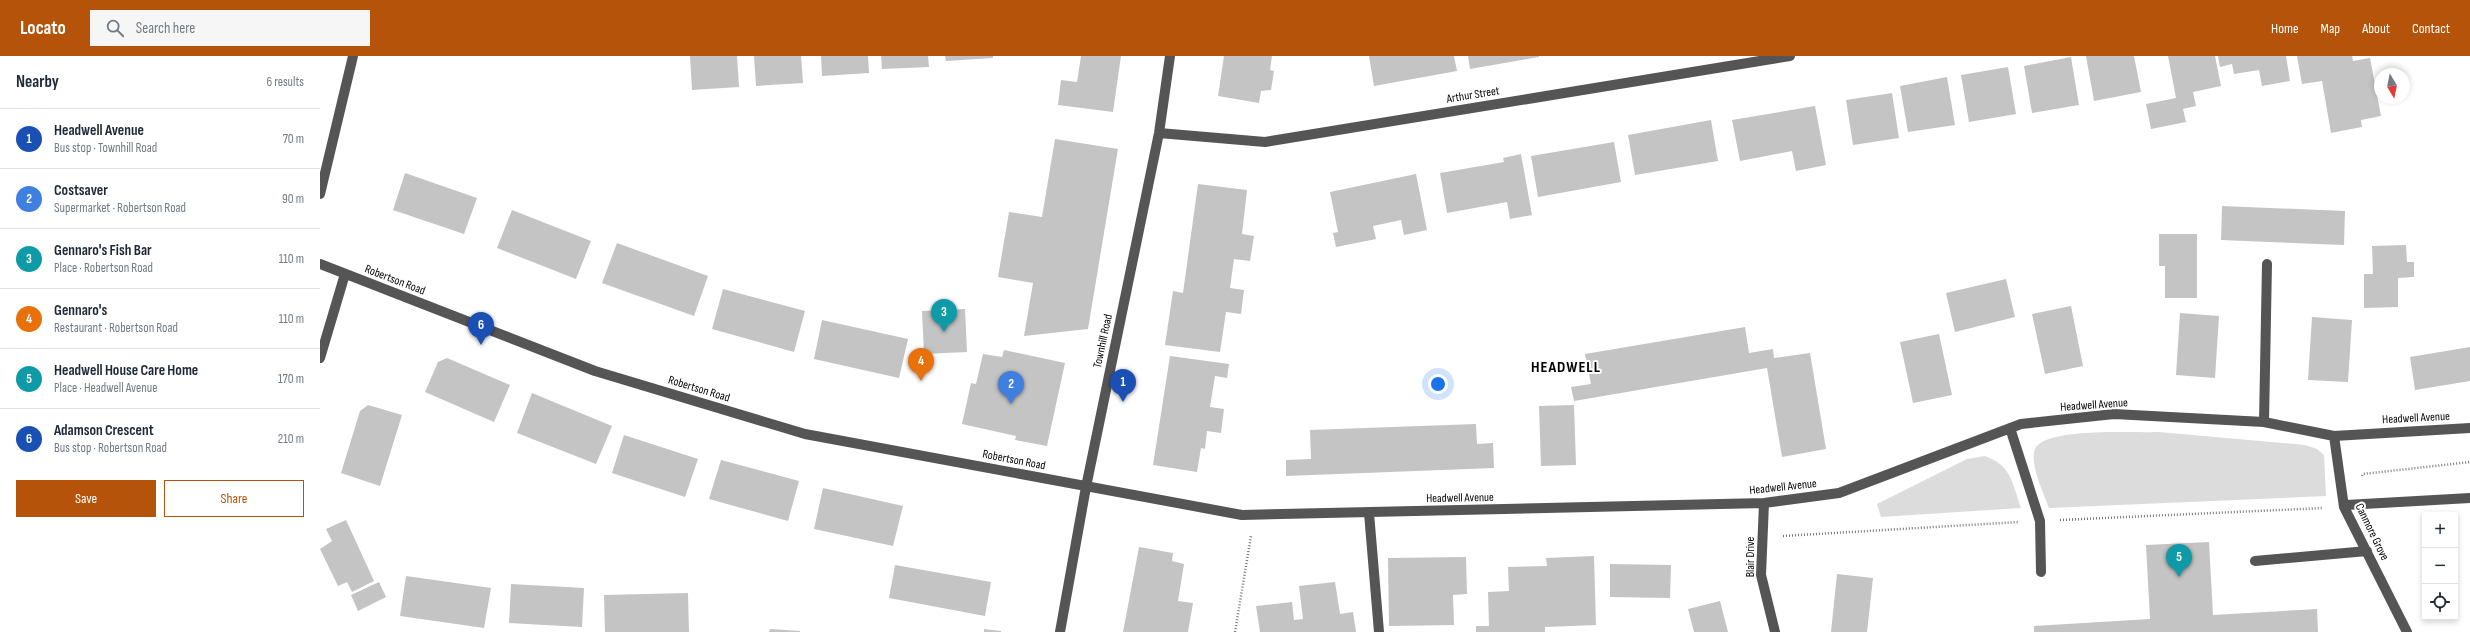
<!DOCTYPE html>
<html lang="en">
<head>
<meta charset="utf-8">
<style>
	body { margin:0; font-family:"Sofia Sans Condensed",sans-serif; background:#f6f6f7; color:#1f2937 }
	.controls { position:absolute; right:12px; bottom:12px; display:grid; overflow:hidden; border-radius:0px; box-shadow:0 2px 6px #0003 }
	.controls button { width:36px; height:36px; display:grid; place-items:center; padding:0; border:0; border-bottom:1px solid #e0e1e3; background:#fff; color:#1f2937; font:20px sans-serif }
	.compass { position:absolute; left:2054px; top:12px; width:36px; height:36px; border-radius:50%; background:#fff; box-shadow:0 2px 6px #0003; rotate:170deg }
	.you { position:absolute; left:1118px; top:328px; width:14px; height:14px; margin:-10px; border:3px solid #fff; border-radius:50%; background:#1a73e8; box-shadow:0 0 0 6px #1a73e833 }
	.badge { display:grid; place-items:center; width:26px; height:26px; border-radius:50%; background:#b45309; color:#fff; font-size:13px; font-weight:700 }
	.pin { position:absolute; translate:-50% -33px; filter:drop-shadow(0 1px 2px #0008) }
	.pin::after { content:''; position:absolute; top:21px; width:14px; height:12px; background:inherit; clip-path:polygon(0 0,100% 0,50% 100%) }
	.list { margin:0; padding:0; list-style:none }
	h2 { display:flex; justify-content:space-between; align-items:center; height:52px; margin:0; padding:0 16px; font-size:17px }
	h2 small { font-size:13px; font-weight:400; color:#747a83 }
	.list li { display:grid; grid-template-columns:26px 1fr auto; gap:12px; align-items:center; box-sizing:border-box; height:60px; padding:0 16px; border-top:1px solid #e0e1e3 }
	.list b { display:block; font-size:15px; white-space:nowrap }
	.list p { margin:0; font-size:13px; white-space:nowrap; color:#747a83 }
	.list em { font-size:13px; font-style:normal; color:#747a83 }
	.actions { display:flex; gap:8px; padding:12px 16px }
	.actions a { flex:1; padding:9px 0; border:1px solid #b45309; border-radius:0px; text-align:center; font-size:14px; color:#b45309 }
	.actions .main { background:#b45309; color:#fff }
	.icon { flex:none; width:22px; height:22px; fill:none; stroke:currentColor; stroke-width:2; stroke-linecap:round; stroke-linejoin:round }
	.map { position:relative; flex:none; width:2150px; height:576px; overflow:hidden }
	header { display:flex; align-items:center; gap:24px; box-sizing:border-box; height:56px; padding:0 20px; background:#b45309; color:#fff }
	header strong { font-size:19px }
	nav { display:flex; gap:22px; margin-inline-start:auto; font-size:14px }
	.search { width:280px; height:36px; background:#f6f6f7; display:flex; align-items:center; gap:10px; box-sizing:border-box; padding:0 14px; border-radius:0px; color:#747a83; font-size:15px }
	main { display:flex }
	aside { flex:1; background:#fff }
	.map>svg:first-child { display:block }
</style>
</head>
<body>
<header>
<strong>Locato</strong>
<div class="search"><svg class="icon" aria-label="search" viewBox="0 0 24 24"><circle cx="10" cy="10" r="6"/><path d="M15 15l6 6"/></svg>Search here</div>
<nav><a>Home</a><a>Map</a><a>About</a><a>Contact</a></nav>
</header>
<main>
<aside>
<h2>Nearby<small>6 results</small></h2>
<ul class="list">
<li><span class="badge" style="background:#1a4fb4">1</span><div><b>Headwell Avenue</b><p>Bus stop · Townhill Road</p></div><em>70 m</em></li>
<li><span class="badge" style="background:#3f7fe0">2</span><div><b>Costsaver</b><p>Supermarket · Robertson Road</p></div><em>90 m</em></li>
<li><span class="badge" style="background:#0f9aa8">3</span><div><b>Gennaro's Fish Bar</b><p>Place · Robertson Road</p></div><em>110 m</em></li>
<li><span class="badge" style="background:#e8710a">4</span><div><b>Gennaro's</b><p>Restaurant · Robertson Road</p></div><em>110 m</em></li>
<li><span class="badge" style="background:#0f9aa8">5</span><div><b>Headwell House Care Home</b><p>Place · Headwell Avenue</p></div><em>170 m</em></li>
<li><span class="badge" style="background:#1a4fb4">6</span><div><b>Adamson Crescent</b><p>Bus stop · Robertson Road</p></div><em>210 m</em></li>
</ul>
<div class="actions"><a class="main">Save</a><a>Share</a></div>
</aside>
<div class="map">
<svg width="2150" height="576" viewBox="0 0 2150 576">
	<rect width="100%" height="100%" fill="#fff"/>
	<path fill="#dcdcdc" d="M1839,376L1985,389L1997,393L2004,399L2006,440L1729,452C1724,438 1709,407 1715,393C1724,371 1816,377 1839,376Z
		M1665,400C1692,410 1692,427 1701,452L1561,461L1557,448L1647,403Z"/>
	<path fill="#c4c4c4" d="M370,0H417L419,31L372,34Z
		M434,0H481L483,27L436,30Z
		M501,0H548L549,17L502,20Z
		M561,0H608L609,11L562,13Z
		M625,0H673V2L626,5Z
		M761,0H801L793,56L738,49L741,24L757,26Z
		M904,0H952L950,14L954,15L951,34L941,35L939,47L898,40Z
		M1049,0H1134L1137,15L1054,30Z
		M1148,0H1219V1L1150,13Z
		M1766,0H1814L1821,36L1774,45Z
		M1848,0H1895L1901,30L1873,36L1876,50L1863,53L1866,66L1831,73L1826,48L1856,42Z
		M1898,0H1966L1970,25L1942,30L1939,14L1914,18L1912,8L1900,11Z
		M1977,0H2032L2033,5L2050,2L2061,60L2041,64L2042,71L2011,77L2002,25L1982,28Z
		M1751,1L1759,49L1712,57L1704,10Z
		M1688,11L1696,58L1649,66L1641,19Z
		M1627,21L1635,69L1588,76L1580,30Z
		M1572,37L1579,82L1533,89L1526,44Z
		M1495,50L1506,109L1476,115L1472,95L1420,105L1412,64Z
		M1391,64L1398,105L1315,119L1308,79Z
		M735,83L798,93L768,273L704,280L713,227L678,221L689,156L722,161Z
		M1294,86L1301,126L1218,141L1211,100Z
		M1201,98L1212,159L1190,163L1187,146L1127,157L1120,117L1184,106L1183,102Z
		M85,117L157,142L144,178L73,154Z
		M1096,118L1107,174L1084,179L1081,164L1053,170L1056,183L1016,191L1013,177L1018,176L1010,136Z
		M878,128L927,134L922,178L934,180L930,205L914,203L910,232L924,234L921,258L906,256L900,296L845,289L853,235L863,237Z
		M1902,150L2025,155L2024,189L1901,184Z
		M192,154L271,185L256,223L177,192Z
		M1839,178H1877V242H1845V210H1839Z
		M297,187L388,220L374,260L282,227Z
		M2086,189L2087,206H2094V221L2078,222V251L2044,252V218H2053L2052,190Z
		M1686,223L1695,261L1635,276L1626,237Z
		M403,233L485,255L474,296L392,273Z
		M1751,250L1763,310L1725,318L1712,258Z
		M645,253L647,296L604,298L602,255Z
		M1860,257L1899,260L1895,322L1856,319Z
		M1992,261L2032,264L2028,326L1988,324Z
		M502,264L588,283L579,322L494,303Z
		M1425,271L1429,297L1453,293L1454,302L1490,297L1506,393L1462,401L1447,312L1254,345L1251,331L1271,328L1265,298Z
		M1619,278L1632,339L1593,347L1580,286Z
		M2150,291V325L2095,334L2090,301Z
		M684,294L745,307L727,390L695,384L696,380L642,368L651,327L656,328L663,298L682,301Z
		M850,300L909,308L907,322L895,320L890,351L904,353L901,377L887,375L885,393L881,392L877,416L833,409Z
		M127,302L190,329L174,366L105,336L118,306Z
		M212,337L292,370L276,408L197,377Z
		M48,349L82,359L60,430L21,417L40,355Z
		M1254,349L1256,409L1221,410L1219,350Z
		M1156,368L1157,388L1173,387L1174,412L966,420V404L991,403L990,374Z
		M304,379L378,403L365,441L292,417Z
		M401,404L479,425L468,465L389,443Z
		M503,432L583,450L573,490L494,473Z
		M26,464L54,525L32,536L27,526L18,530L0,493L12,485L6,473Z
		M1889,486L1893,559L1997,553L1998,576H1714V570L1830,563L1826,489Z
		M819,491L853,497L852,505L864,508L858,545L873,547L868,576H803Z
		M1274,500L1276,569L1225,571V576H1156V570H1169L1168,536L1189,535L1188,511L1227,510L1226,502Z
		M1146,501L1147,538L1133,539L1134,569L1069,570L1068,502Z
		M1290,508L1351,509L1350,542L1290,541Z
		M575,509L671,526L665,560L569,542Z
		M1517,518L1553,522L1547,576H1511Z
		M86,520L171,532L164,572L80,560Z
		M59,526L66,541L38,555L31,539Z
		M1015,526L1020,558L1033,556L1036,576H940L936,550L972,546L974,564L983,563L979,530Z
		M191,528L264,532L262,571L189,567Z
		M368,537L369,576H285L284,539Z
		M1400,545L1408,576H1374L1368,553Z
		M450,573L480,575V576H449Z
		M664,573L681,575V576H664Z"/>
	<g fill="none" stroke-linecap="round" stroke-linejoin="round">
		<path stroke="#777" stroke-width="2.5" stroke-dasharray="1 2" stroke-linecap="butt" d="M2042,420L2043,418L2150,406
			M1740,464L2003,452
			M1463,480L1699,466
			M915,576L931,480"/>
		<path stroke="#555" stroke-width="10" d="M839,77L945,86L1470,0
			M0,138L33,0
			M0,208L275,315L485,378L922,459L1444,447L1519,437L1701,368L1794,358L1944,366L2014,380L2150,372
			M0,302L25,218
			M1944,366L1947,208
			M1690,372L1720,465L1721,516
			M2014,380L2024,451L2087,576
			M1444,447L1441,519L1455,576
			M2026,449L2150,442
			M1049,457L1059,576
			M1935,505L2047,495
			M740,576L766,431L839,77L850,0"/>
	</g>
	<g text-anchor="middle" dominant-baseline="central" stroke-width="4" stroke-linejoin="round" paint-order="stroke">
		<g font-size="12" fill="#000" stroke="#fff">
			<text transform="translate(1153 39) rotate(-9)">Arthur Street</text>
			<text transform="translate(75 224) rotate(21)">Robertson Road</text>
			<text transform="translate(783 285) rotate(-78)">Townhill Road</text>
			<text transform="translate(379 333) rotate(17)">Robertson Road</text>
			<text transform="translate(1774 349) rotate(-4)">Headwell Avenue</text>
			<text transform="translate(2096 362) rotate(-3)">Headwell Avenue</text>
			<text transform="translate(694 404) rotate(11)">Robertson Road</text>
			<text transform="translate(1463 431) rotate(-6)">Headwell Avenue</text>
			<text transform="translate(1140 442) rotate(-1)">Headwell Avenue</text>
			<text transform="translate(2052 476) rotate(64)">Canmore Grove</text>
			<text transform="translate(1430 501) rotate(-90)">Blair Drive</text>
		</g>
		<g font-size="16" font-weight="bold" letter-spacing="1" fill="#000" stroke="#fff">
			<text x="1246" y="311">HEADWELL</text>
		</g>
	</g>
</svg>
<div class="controls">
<button>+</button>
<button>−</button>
<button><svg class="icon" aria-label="locate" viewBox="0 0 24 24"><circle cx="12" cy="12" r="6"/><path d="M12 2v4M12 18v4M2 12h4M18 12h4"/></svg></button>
</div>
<svg class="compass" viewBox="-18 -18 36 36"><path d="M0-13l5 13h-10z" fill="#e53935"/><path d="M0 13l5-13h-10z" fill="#747a83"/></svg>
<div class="you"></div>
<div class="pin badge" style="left:803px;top:346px;background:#1a4fb4">1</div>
<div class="pin badge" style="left:691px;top:348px;background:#3f7fe0">2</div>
<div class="pin badge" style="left:624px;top:276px;background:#0f9aa8">3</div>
<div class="pin badge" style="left:601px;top:325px;background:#e8710a">4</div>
<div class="pin badge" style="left:1859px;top:521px;background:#0f9aa8">5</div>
<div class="pin badge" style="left:161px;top:289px;background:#1a4fb4">6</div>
</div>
</main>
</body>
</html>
